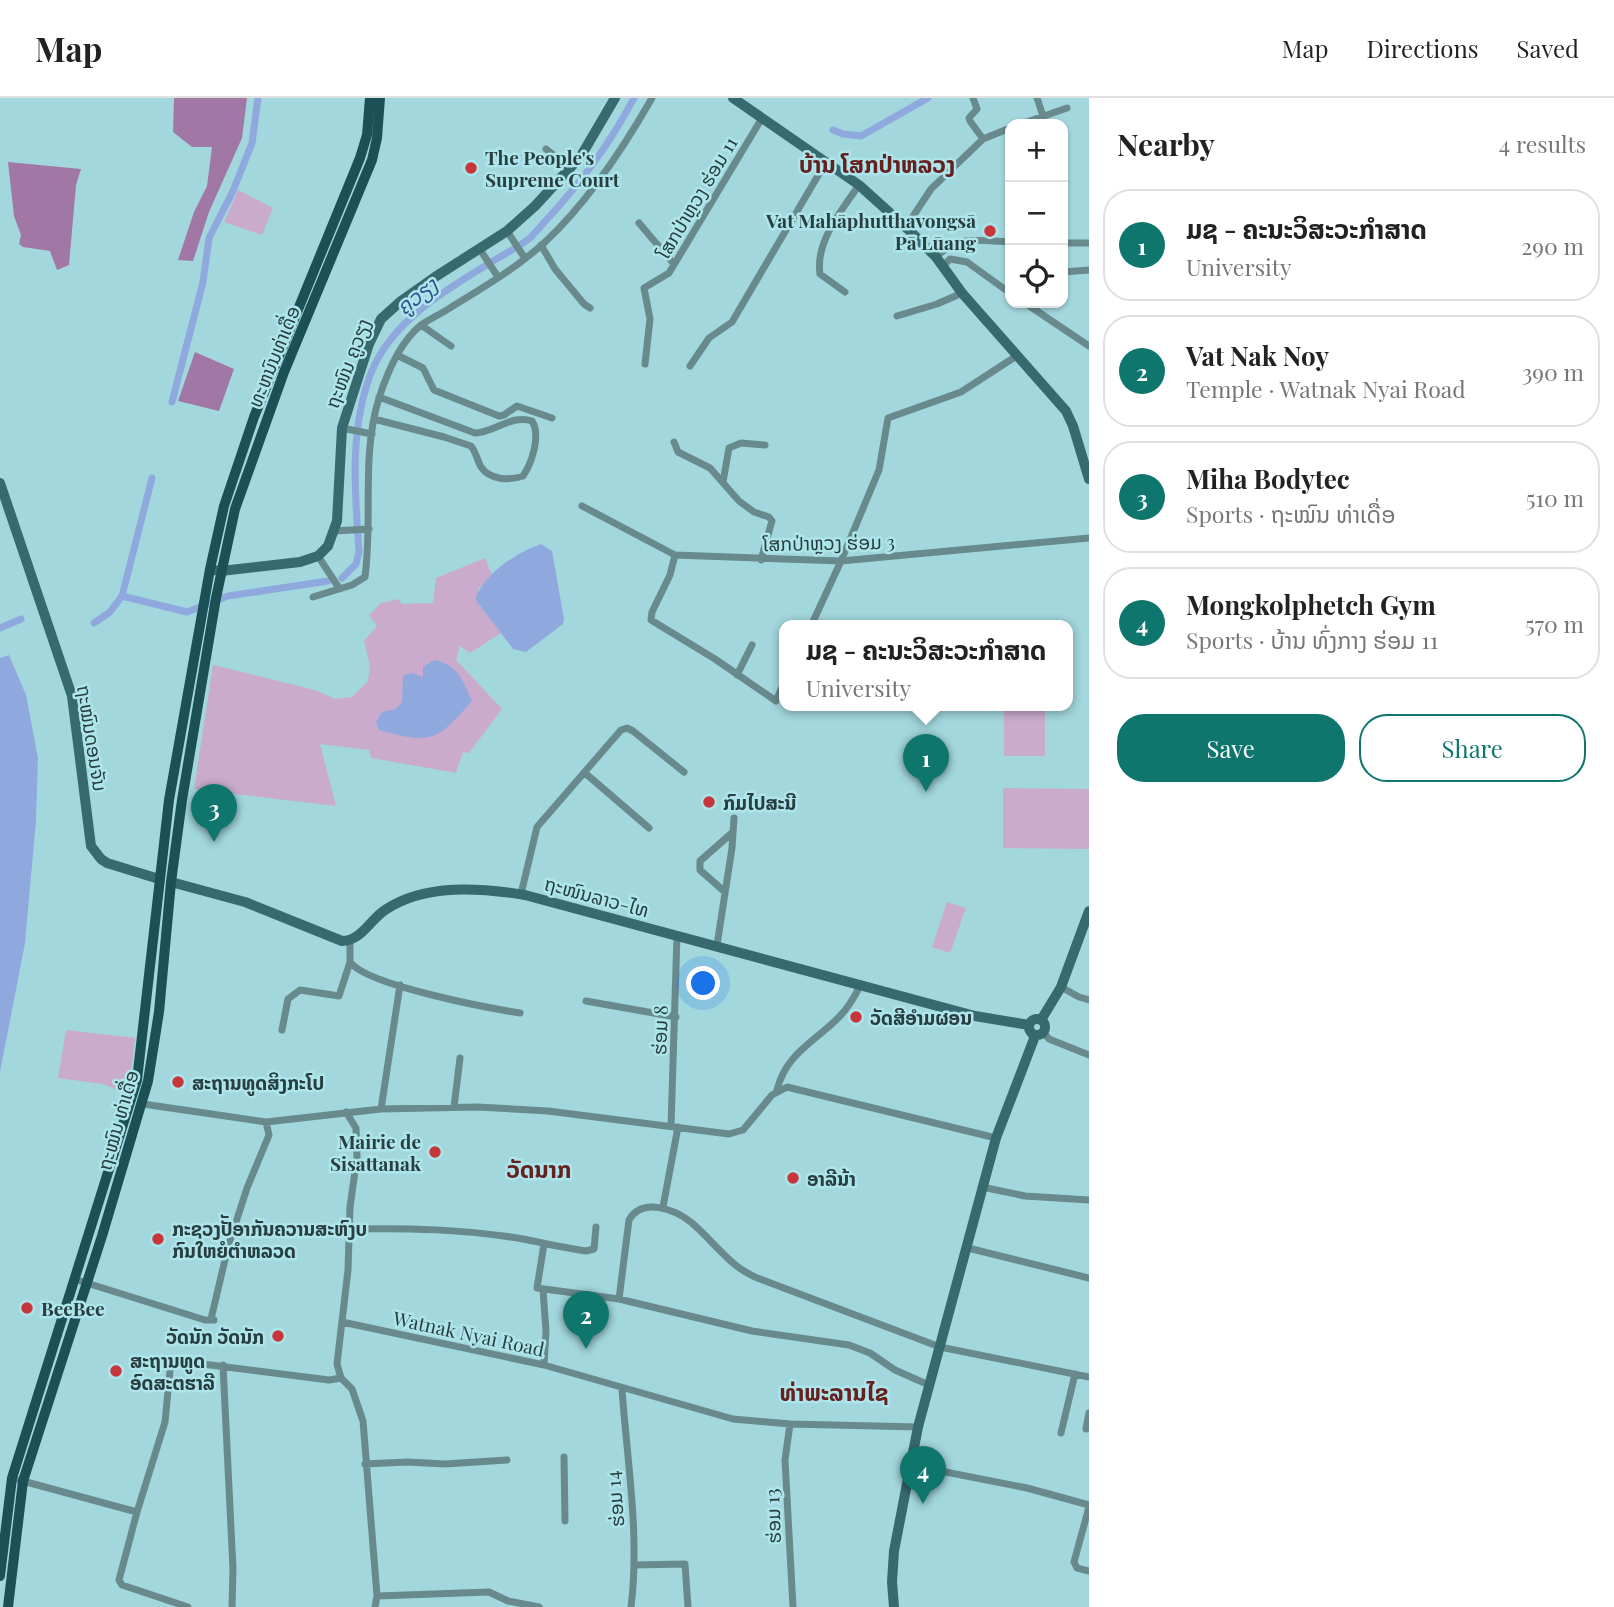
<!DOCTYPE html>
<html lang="en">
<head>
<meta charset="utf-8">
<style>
	body { margin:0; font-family:"Playfair Display","Noto Sans Lao",serif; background:#f6f6f6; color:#222 }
	.controls { position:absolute; right:21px; top:21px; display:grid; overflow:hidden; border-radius:14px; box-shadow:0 2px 5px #0004 }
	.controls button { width:63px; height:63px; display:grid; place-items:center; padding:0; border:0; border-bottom:2px solid #e0e0e0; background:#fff; color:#222; font:35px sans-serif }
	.you { position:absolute; left:704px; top:886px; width:24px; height:24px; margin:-18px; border:5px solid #fff; border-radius:50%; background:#1a73e8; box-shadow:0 0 0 10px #1a73e833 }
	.badge { display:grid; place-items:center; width:46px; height:46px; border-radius:50%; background:#0f766e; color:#fff; font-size:23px; font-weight:700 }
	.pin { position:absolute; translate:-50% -58px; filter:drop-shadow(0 2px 4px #0008) }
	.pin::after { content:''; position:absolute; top:37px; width:24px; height:21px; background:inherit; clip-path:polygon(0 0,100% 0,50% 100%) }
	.popup { position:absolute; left:779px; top:522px; width:294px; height:91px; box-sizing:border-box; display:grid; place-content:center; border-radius:14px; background:#fff; filter:drop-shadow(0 2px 5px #0005); font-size:23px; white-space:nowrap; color:#767676 }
	.popup b { font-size:26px; color:#222 }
	.popup::after { content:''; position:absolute; left:50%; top:100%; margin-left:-14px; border:14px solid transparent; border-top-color:#fff }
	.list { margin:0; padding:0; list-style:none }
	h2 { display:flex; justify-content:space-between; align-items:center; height:91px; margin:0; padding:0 28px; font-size:30px }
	h2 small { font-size:23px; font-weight:400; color:#767676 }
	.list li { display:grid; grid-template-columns:46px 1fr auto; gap:21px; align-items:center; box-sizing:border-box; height:112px; margin:0 14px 14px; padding:0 14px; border:2px solid #e0e0e0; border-radius:28px }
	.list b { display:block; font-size:26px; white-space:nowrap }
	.list p { margin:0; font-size:23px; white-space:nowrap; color:#767676 }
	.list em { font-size:23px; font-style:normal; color:#767676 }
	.actions { display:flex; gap:14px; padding:21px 28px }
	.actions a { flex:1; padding:16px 0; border:2px solid #0f766e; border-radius:28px; text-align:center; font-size:24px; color:#0f766e }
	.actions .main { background:#0f766e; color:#fff }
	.icon { flex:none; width:38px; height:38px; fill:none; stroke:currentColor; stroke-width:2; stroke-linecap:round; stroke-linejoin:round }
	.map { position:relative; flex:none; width:1089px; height:1509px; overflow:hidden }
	header { display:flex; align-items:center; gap:42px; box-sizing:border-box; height:98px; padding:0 35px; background:#fff; border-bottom:2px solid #e0e0e0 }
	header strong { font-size:33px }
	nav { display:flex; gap:38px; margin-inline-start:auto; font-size:24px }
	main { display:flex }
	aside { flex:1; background:#fff }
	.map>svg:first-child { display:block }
</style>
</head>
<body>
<header>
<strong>Map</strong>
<nav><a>Map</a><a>Directions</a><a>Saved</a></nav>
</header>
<main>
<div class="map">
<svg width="1089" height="1509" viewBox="0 0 1089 1509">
	<rect width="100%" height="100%" fill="#a2d7dd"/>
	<path fill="#caabcd" d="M238,92L273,110L262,137L224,124Z
		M485,460L492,477L479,490L475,501L501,535L470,555L460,548L456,562L502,611L469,655L463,654L456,675L371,660L369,652L320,646L336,708L194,691L213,567L315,592L335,601L352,599L368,583L370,568L364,543L377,528L369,517L381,505L398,501L402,506L433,505L436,480Z
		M1004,610H1045V658H1004Z
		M1003,690L1089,691V751L1003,750Z
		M947,804L966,810L950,855L932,849Z
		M66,932L135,940L131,974L125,995L103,986L58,980Z"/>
	<path fill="#a177a5" d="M174,0H247L242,40L209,114L193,163L178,162L194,114L207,88L212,49H192L173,34Z
		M8,64L81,71L76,87L69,167L57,172L50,153L23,149L19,146L21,137L14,118Z
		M195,254L234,271L219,313L178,303Z"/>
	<path fill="#8fa9de" d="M541,446L552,453L564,521L563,526L526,554L513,551L475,501C484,476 517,454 541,446Z
		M9,557L26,597L38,660L36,722L25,845L0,974V560Z
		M434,562C458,567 462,581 472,603C437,643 432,647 379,632L376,624L382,614L396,611L402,604L403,577L413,575L423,579V569Z"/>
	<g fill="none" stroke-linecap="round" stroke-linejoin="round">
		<path stroke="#8fa9de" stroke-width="7" d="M833,32L843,36L861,38L928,0
			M172,304L203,184L209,140L233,93L252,45L258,0
			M342,480L356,466L359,454C355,395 349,332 371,275C393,220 450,190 498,160C508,154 520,148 530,140C537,133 544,124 551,117C583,82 612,42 634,0
			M122,498L187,514L228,498L328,483
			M94,525L110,514L122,498L152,380
			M0,530L21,521"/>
		<path stroke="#698a8d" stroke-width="7" d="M973,0L977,11L969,20L970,23L983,41
			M1037,0L1043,18
			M1021,26L1067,10
			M546,51L570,70
			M639,125L673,165
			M906,129L931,91L983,41L1010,30
			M507,133L524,159
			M1063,145H1089
			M541,147L555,171L584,206L590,210
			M479,150L498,179
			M936,159C960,136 979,143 1010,144
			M942,169L950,161L967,164L1010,195
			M1063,174L1089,172
			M845,194L820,176C815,144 842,112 859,87
			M1025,205L1089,248
			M897,218L937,206L962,195
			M421,227L451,248
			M397,257L423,270L434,292L499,318L504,317L517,308L552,320
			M645,266L650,221L644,190L669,175L762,20
			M690,268L709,240L732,224L826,64
			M374,321L444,339L471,348C476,354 477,362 481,369C490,382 509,383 523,378C532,365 541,337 532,323C511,316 496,334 475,335L379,299
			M342,330L372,336
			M674,344L678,354L710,370L739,403L754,414L769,419L772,423L761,462
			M723,384L729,350L741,345L765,347
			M582,408L675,457L841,463L1089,440
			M334,433L369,431
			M675,457L670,477L652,514L651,522L715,561L776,603L784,585
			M318,458L339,490
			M313,499L352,487L365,479C373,420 361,358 379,300C387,275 400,244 421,227C431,220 443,215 453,208C484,189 518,169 545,144C586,106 624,49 652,0
			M811,528L841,463L879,372L888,320L961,294L1018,257
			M737,577L752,547
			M585,675L649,730
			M725,794L700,772V763L733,734
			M521,796L537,729L621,632L627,630L633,633L684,674
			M717,847L732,750L734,720
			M350,864C366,887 488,910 520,915
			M1061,889L1079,899L1089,902
			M586,903L676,919
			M282,932L288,901L300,892L339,898L350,864V843
			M1044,935L1049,941L1089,957
			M777,992C786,955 815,944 840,918C849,909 855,898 861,886
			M143,1006L266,1024L381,1011L477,1009L548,1013L729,1036L743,1032L772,997L787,989L996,1040
			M454,1009L460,960
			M381,1011L400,887
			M346,1014L356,1030L357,1059L350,1109L348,1172L337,1266L341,1280L352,1291L363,1323L377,1498L375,1509
			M671,1028L677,838
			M982,1089L1025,1098L1089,1102
			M663,1109L678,1029
			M350,1131C408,1130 465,1131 523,1141C544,1145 565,1150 586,1153L594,1151L596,1129
			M544,1146L537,1190L619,1201L752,1233L849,1247L870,1255L895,1272L929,1287
			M968,1150L1089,1180
			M74,1181L205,1222H214
			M543,1192L546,1233L544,1267
			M619,1201L629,1122C642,1099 675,1111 692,1125C706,1137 718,1152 732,1164C739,1171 747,1175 755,1179L940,1249L1089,1279
			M211,1221L228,1149L247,1090L269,1037L266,1024
			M342,1224L544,1267L733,1321L790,1326L918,1329
			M223,1267L233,1471L232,1509
			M622,1291C627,1363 640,1437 631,1509
			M790,1326L785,1362L793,1509
			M1086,1331L1089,1315
			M1061,1335L1075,1276
			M564,1359L565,1423
			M365,1366L407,1364L445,1366L507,1362
			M910,1367L1027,1390L1089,1407
			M19,1382L137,1414
			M1089,1409L1074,1464L1077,1470L1089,1473
			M634,1467L685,1466L688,1509
			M377,1498L489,1494L508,1503L539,1509
			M188,1509L122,1487L119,1482L137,1414L165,1324L171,1262L329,1282L341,1280"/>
		<path stroke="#366a6f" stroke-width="10" d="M733,0L859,87L910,133L936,159L962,195L1066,313L1073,328L1089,381
			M0,385L72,598L91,748L101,761L107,765L159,781
			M213,472L221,473L300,464L318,458L328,448L337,423L342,330L369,246L381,221L401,203L435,179L507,133L535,108L581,58L615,0
			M171,784L245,804L342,843C361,843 370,822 385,812C425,785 481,790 525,797L975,918L1029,927
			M1029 929a8 8 0 1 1 16 0a8 8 0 1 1-16 0Z
			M1041,922L1061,889L1089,813
			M894,1509L892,1484L894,1453L918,1329L996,1040L1035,938"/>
		<path stroke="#1b5156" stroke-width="10" d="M0,1478L12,1380L137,982L169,702L210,471L224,408L254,319L360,60L367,37L370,0
			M8,1509L23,1383L102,1138L148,983L159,914L171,784L182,702L216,500L235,411L284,274L372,62L377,40L380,0"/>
	</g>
	<g fill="#c6363b" stroke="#aee5ea" stroke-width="2.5">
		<circle cx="471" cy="70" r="7"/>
		<circle cx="990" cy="133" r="7"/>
		<circle cx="709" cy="704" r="7"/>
		<circle cx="856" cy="919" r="7"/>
		<circle cx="178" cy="984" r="7"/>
		<circle cx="435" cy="1054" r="7"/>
		<circle cx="793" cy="1080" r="7"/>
		<circle cx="158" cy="1141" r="7"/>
		<circle cx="27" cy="1210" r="7"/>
		<circle cx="278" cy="1238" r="7"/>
		<circle cx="116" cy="1273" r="7"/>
	</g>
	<g text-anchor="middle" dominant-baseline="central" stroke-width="5" stroke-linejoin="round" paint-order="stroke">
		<g font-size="19" font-weight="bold" fill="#283e40" stroke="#aee5ea" text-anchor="start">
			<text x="485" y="59">The People's<tspan x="485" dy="22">Supreme Court</tspan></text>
			<text x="976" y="122" text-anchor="end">Vat Mahāphutthavongsā<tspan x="976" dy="22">Pā Lūang</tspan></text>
			<text x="723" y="704">ກົມໄປສະນີ</text>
			<text x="870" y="919">ວັດສີອຳມຜອນ</text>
			<text x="192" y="984">ສະຖານທູດສິງກະໂປ</text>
			<text x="421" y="1043" text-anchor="end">Mairie de<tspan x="421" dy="22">Sisattanak</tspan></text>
			<text x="807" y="1080">ອາລີນ້າ</text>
			<text x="172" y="1130">ກະຊວງປັັອາກັນຄວານສະຫົງບ<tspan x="172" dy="22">ກົນໃຫຍໍຕຳຫລວດ</tspan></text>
			<text x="41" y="1210">BeeBee</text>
			<text x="264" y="1238" text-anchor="end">ວັດນັກ ວັດນັກ</text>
			<text x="130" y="1262">ສະຖານທູດ<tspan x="130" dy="22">ອົດສະຕຮາລີ</tspan></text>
		</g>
		<g font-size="19" fill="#283e40" stroke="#aee5ea">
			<text transform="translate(696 99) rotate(-59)">ໂສກປ່າຫຼວງ ຮ່ອມ 11</text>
			<text transform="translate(273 258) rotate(-68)">ທະຫນົນທ່າເດື່ອ</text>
			<text transform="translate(347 265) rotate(-69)">ຖະໜົນ ຄູວຽງ</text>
			<text transform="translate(829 444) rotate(-1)">ໂສກປ່າຫຼວງ ຮ່ອມ 3</text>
			<text transform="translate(93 640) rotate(81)">ຖະໝົນດອນຈັນ</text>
			<text transform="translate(597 798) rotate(15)">ຖະໜົນລາວ-ໄທ</text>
			<text transform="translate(659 932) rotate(-88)">ຮ່ອມ 8</text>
			<text transform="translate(117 1022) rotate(-74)">ຖະໝົນ ທ່າເດື່ອ</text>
			<text transform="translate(469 1235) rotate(12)">Watnak Nyai Road</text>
			<text transform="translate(614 1401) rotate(-95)">ຮ່ອມ 14</text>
			<text transform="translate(772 1418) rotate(-92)">ຮ່ອມ 13</text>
		</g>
		<g font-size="21" font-style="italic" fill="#325192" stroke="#aee5ea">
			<text transform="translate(416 197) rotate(-38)">ຄູວຽງ</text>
		</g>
		<g font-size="23" font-weight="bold" fill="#652020" stroke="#aee5ea">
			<text x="877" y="65">ບ້ານ ໂສກປ່າຫລວງ</text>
			<text x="539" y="1070">ວັດນາກ</text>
			<text x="834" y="1293">ທ່າພະລານໄຊ</text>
		</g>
	</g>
</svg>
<div class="controls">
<button>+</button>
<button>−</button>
<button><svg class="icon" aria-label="locate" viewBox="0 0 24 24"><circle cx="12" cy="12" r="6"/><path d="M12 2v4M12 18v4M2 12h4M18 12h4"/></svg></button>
</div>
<div class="you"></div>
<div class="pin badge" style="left:926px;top:694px">1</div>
<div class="popup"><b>ມຊ - ຄະນະວິສະວະກຳສາດ</b>University</div>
<div class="pin badge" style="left:586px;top:1251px">2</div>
<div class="pin badge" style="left:214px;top:744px">3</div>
<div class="pin badge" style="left:923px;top:1406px">4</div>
</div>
<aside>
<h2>Nearby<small>4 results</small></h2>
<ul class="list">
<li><span class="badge">1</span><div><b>ມຊ - ຄະນະວິສະວະກຳສາດ</b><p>University</p></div><em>290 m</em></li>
<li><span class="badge">2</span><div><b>Vat Nak Noy</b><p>Temple · Watnak Nyai Road</p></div><em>390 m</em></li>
<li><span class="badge">3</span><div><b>Miha Bodytec</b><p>Sports · ຖະໝົນ ທ່າເດື່ອ</p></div><em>510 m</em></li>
<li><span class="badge">4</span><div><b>Mongkolphetch Gym</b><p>Sports · ບ້ານ ທົ່ງກາງ ຮ່ອມ 11</p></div><em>570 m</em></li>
</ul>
<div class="actions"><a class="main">Save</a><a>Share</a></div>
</aside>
</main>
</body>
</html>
